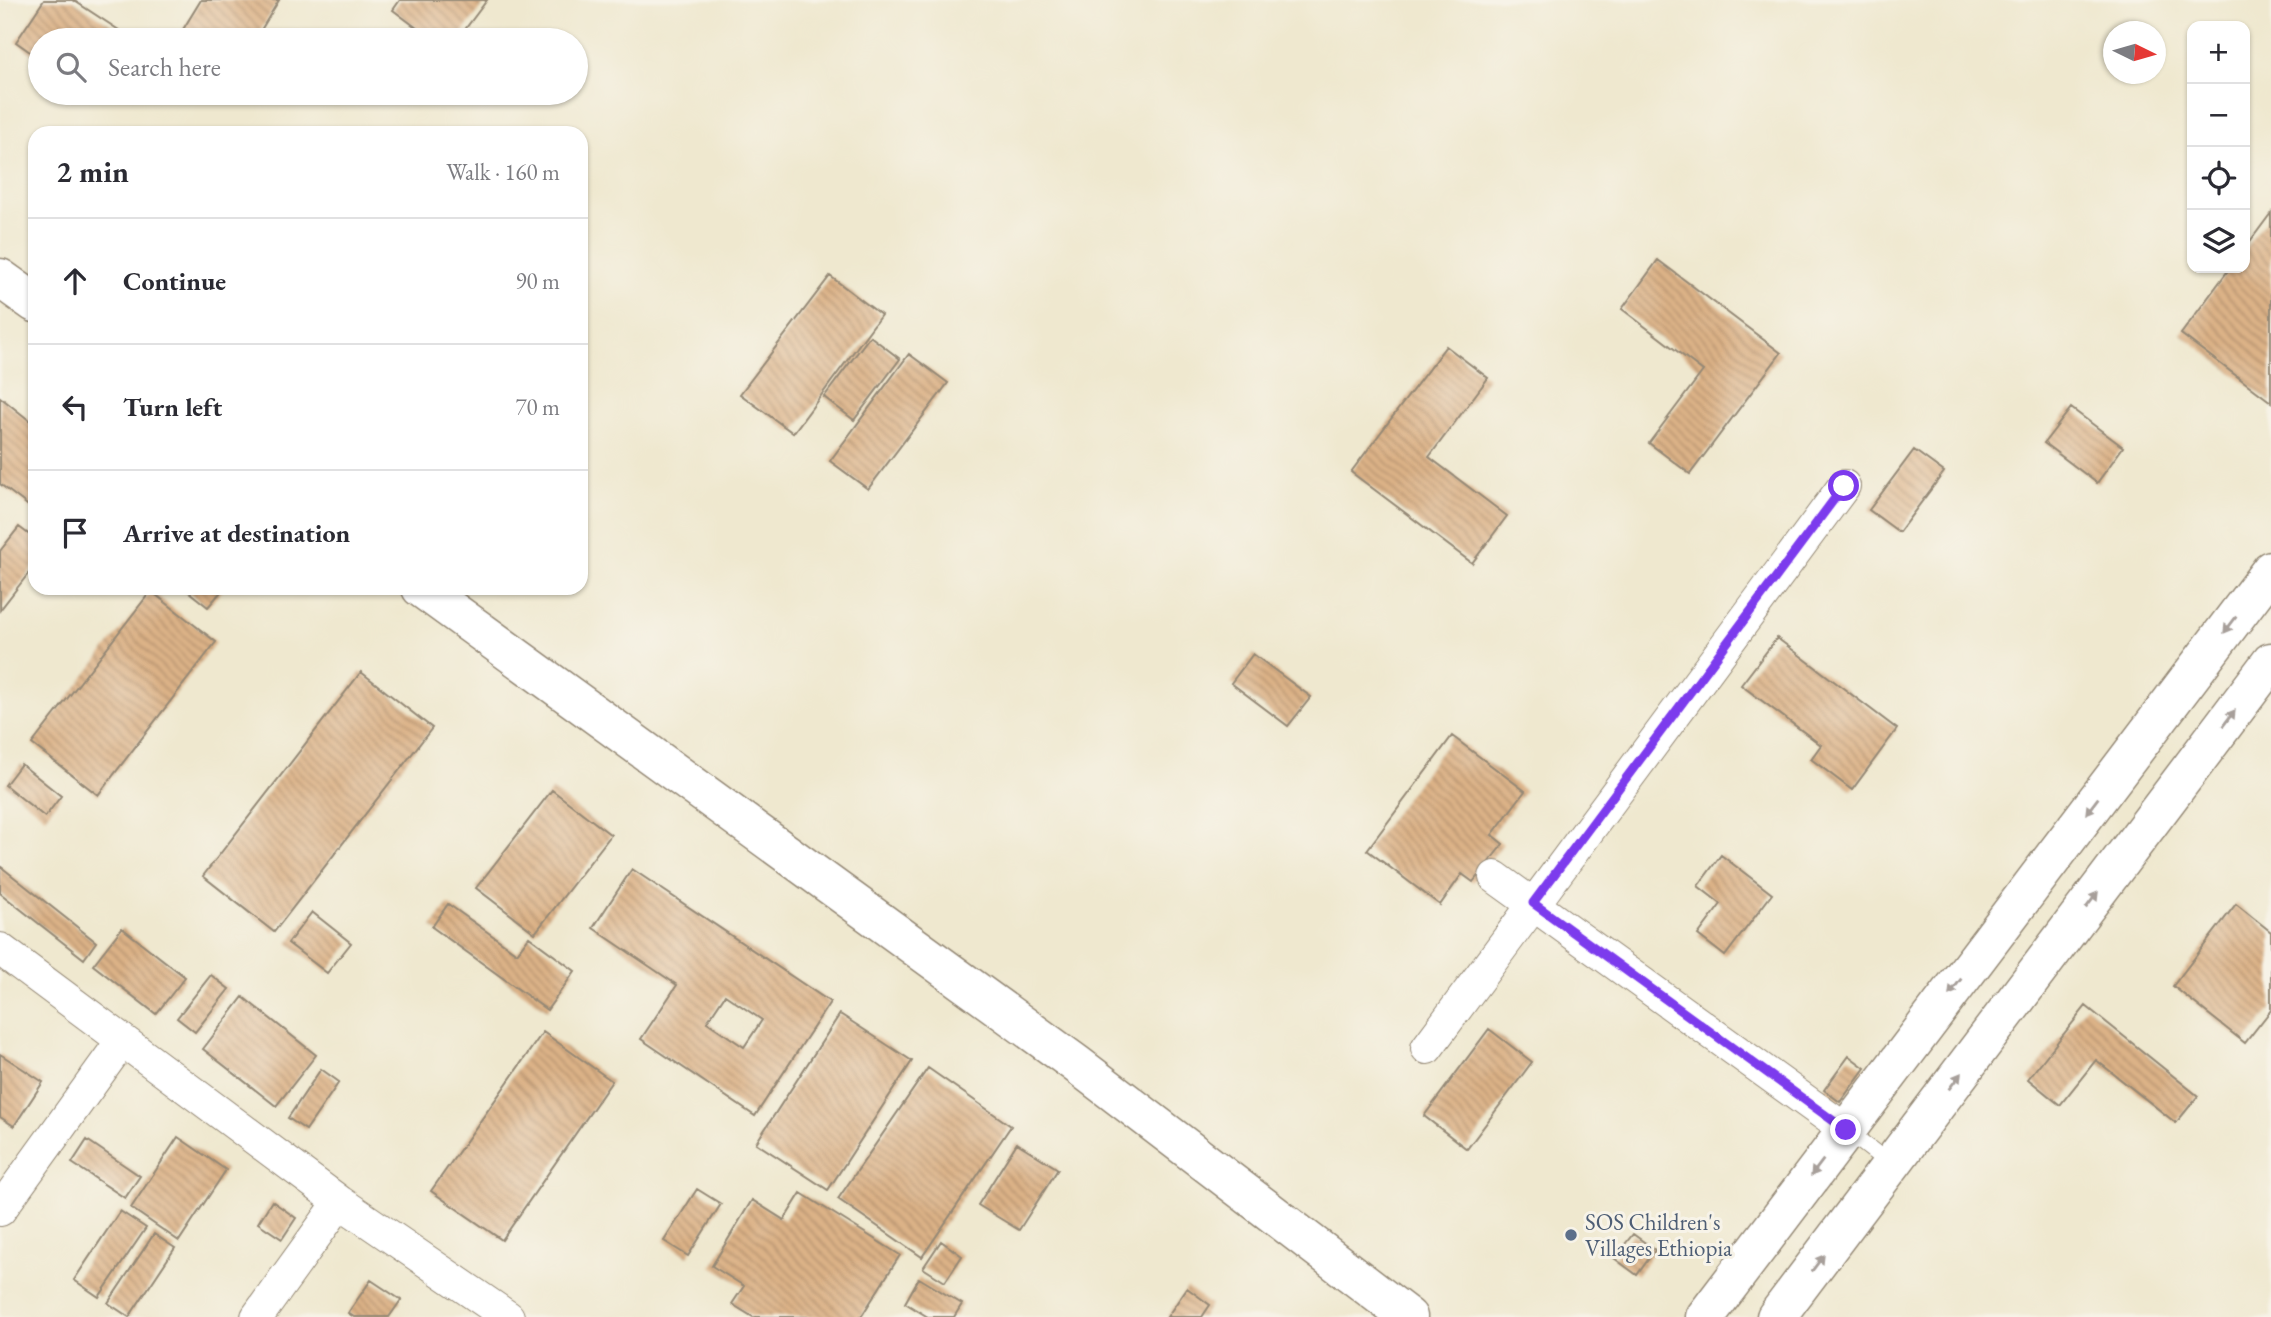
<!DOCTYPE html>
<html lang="en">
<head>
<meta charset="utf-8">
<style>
	body { margin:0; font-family:"EB Garamond",serif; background:#f7f7f7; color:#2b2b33 }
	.controls { position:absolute; right:21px; top:21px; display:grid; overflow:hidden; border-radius:14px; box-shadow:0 2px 5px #0004 }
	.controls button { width:63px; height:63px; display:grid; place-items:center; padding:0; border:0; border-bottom:2px solid #e1e1e2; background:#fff; color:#2b2b33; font:35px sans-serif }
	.compass { position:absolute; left:2103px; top:21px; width:63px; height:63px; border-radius:50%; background:#fff; box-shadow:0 2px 5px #0004; rotate:95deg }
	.stop { position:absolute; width:21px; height:21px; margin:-16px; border:5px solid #7c3aed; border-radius:50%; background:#fff }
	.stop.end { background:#7c3aed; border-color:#fff; box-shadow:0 2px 7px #0008 }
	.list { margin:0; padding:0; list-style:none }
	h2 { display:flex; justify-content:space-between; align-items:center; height:91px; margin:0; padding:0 28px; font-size:30px }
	h2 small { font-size:23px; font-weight:400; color:#7c7c81 }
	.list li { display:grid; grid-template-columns:46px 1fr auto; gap:21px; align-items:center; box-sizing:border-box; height:126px; padding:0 28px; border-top:2px solid #e1e1e2 }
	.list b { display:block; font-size:26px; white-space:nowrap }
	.list em { font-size:23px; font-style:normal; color:#7c7c81 }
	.icon { flex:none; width:38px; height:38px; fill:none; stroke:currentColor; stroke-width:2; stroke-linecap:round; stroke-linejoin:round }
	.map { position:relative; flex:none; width:2271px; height:1317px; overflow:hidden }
	.search { position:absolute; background:#fff; box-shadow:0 2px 5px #0004; left:28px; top:28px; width:560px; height:77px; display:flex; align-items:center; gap:18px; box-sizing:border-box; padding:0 24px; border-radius:38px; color:#7c7c81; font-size:26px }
	.panel { position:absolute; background:#fff; box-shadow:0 2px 5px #0004; left:28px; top:126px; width:560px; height:469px; border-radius:21px }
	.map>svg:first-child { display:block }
</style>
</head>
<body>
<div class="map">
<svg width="2271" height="1317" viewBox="0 0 2271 1317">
	<defs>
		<pattern id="building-back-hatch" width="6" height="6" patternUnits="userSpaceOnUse" patternTransform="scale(1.75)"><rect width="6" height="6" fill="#dcb287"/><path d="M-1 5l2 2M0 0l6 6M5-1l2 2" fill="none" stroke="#b4916e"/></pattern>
	</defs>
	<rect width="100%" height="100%" fill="#f7f3e8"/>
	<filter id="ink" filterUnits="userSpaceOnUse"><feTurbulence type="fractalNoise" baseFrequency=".0143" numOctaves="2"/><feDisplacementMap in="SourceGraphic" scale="14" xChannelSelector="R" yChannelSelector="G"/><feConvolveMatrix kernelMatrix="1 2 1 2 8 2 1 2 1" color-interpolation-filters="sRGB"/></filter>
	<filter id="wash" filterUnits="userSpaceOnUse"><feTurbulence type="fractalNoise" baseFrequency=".00686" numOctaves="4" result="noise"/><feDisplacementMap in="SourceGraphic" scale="28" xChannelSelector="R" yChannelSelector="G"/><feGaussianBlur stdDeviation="1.57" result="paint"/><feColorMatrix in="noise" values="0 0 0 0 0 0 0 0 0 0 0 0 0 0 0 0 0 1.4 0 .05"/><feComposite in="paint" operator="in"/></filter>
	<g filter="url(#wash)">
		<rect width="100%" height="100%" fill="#efe8cf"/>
		<g id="blocks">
			<path fill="url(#building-back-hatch)" fill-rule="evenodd" d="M44,0H73L134,40H40V59L16,42Z
				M201,0H279L255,40H185L179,36Z
				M400,0H487L457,40H433L393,10Z
				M2271,213V402L2181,334L2230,268H2245V248Z
				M1658,260L1781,353L1690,474L1649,443L1703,371L1622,309Z
				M830,276L881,315L793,433L740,394Z
				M870,336L900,359L854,420L824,397Z
				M1446,346L1488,378L1429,457L1507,516L1472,563L1351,472Z
				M909,354L948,383L868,489L830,461Z
				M0,397L35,425V511L0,484Z
				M2071,408L2123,447L2097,483L2044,443Z
				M1914,450L1944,472L1899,532L1869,510Z
				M19,527L35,539V565L0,610V551Z
				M184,588H224L208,607Z
				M151,591L216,642L98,795L32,744Z
				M1777,638L1897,729L1852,790L1811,759L1821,745L1741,685Z
				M1253,654L1311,697L1288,726L1231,683Z
				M361,672L432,728L274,932L203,876Z
				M1452,736L1525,791L1492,835L1503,844L1473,882L1462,874L1440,905L1367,850Z
				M21,764L61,796L45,817L5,785Z
				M552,790L611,835L535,933L476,888Z
				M1721,855L1772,894L1725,956L1698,935L1721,904L1698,886Z
				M0,866L96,942L84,959L0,893Z
				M632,869L830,1002L755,1116L641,1039L677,985L593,928ZM725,995L762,1020L744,1047L707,1022Z
				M448,904L517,953L529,937L575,971L547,1010L432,927Z
				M2236,904L2271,932V1010L2245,1043L2173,986Z
				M312,912L351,943L327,973L288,943Z
				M122,928L185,977L156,1014L93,965Z
				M211,975L229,989L195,1032L177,1018Z
				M243,997L316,1055L276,1106L203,1049Z
				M2086,1006L2198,1096L2176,1123L2096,1060L2060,1105L2028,1079Z
				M840,1014L912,1061L828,1190L756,1143Z
				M1489,1029L1532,1062L1467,1149L1424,1116Z
				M543,1032L612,1081L502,1240L431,1191Z
				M0,1054L43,1082L14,1126L0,1117Z
				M1849,1056L1865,1068L1840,1102L1824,1090Z
				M928,1068L1011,1126L922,1257L838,1199Z
				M321,1069L339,1082L306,1130L288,1118Z
				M178,1137L226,1170L179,1241L131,1208Z
				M87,1140L140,1176L125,1198L72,1163Z
				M1017,1143L1058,1169L1019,1230L978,1205Z
				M697,1189L721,1204L688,1256L664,1241Z
				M801,1193L900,1255L861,1317H753L732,1304L744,1286L712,1266L752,1200L784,1220Z
				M272,1201L296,1218L282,1239L258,1223Z
				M120,1211L146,1228L99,1297L74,1280Z
				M154,1234L175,1248L129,1317L108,1303Z
				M1633,1234L1655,1250L1637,1275L1614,1258Z
				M941,1241L962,1256L945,1282L923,1268Z
				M919,1278L962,1304L954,1317H928L905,1303Z
				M371,1280L401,1300L389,1317H354L348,1313Z
				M1187,1288L1210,1305L1202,1317H1167Z"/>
		</g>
	</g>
	<g filter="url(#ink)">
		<use href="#blocks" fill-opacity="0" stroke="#958976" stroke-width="2"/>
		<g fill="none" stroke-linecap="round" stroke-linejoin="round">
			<defs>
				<path id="service" d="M1846,1130L1891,1165"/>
				<path id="minor" d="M1495,877L1846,1130
					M0,949L340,1202L508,1317
					M1427,1048L1844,486
					M0,1210L122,1041
					M257,1317L340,1202"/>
				<path id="tertiary" d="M1705,1317L2271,570
					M1776,1317L2271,662"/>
				<path id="secondary" d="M0,278L35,303
					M421,588L1075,1063L1408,1317"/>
			</defs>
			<use href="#service" stroke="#958976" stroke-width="18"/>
			<use href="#minor" stroke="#958976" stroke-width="34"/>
			<use href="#tertiary" stroke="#958976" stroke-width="41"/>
			<use href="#secondary" stroke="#958976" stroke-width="41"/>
			<use href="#service" stroke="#fff" stroke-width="16"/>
			<use href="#minor" stroke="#fff" stroke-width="32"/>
			<use href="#tertiary" stroke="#fff" stroke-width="38"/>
			<use href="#secondary" stroke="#fff" stroke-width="38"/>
		</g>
		<defs><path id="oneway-solid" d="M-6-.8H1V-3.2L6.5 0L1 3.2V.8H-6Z" transform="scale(1.75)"/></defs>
		<g fill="#a79f9a">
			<use href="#oneway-solid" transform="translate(2230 625) rotate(127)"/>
			<use href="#oneway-solid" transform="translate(2229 718) rotate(-53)"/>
			<use href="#oneway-solid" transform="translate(2092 806) rotate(127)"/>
			<use href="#oneway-solid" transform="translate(2092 900) rotate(-53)"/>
			<use href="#oneway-solid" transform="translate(1955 987) rotate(127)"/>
			<use href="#oneway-solid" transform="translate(1955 1081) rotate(-53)"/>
			<use href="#oneway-solid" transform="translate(1817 1168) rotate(127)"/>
			<use href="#oneway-solid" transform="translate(1818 1263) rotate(-53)"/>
		</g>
	</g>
	<g fill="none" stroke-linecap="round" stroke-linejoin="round" filter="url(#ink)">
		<path stroke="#7c3aed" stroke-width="9" d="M1844,486L1533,903L1846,1130"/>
	</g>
	<circle fill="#5c6f8a" stroke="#f7f3e8" stroke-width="2.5" cx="1571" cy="1235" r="7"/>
	<g text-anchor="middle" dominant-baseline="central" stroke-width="6" stroke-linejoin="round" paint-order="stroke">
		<g font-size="23" fill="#4e5e75" stroke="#f7f3e8" text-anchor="start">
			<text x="1585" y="1222">SOS Children's<tspan x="1585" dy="26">Villages Ethiopia</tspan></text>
		</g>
	</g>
</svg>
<div class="controls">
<button>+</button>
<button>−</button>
<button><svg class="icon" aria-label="locate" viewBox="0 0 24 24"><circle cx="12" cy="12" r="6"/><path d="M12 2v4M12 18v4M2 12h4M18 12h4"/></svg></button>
<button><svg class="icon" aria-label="layers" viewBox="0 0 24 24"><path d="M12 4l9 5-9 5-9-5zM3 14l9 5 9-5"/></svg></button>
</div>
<svg class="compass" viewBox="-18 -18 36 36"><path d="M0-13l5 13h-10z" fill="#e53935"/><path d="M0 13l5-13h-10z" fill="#7c7c81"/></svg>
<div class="stop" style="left:1844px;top:486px"></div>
<div class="stop end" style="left:1846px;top:1130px"></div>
<div class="search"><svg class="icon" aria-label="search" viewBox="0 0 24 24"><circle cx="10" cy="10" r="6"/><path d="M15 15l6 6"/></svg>Search here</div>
<section class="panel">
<h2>2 min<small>Walk · 160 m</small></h2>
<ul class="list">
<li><svg class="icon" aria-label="ahead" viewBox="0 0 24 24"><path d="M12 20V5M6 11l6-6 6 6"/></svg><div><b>Continue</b></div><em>90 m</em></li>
<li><svg class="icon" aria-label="left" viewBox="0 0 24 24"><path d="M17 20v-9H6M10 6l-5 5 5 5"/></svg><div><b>Turn left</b></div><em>70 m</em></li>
<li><svg class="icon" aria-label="arrive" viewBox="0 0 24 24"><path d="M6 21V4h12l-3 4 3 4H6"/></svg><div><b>Arrive at destination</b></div></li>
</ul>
</section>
</div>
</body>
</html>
